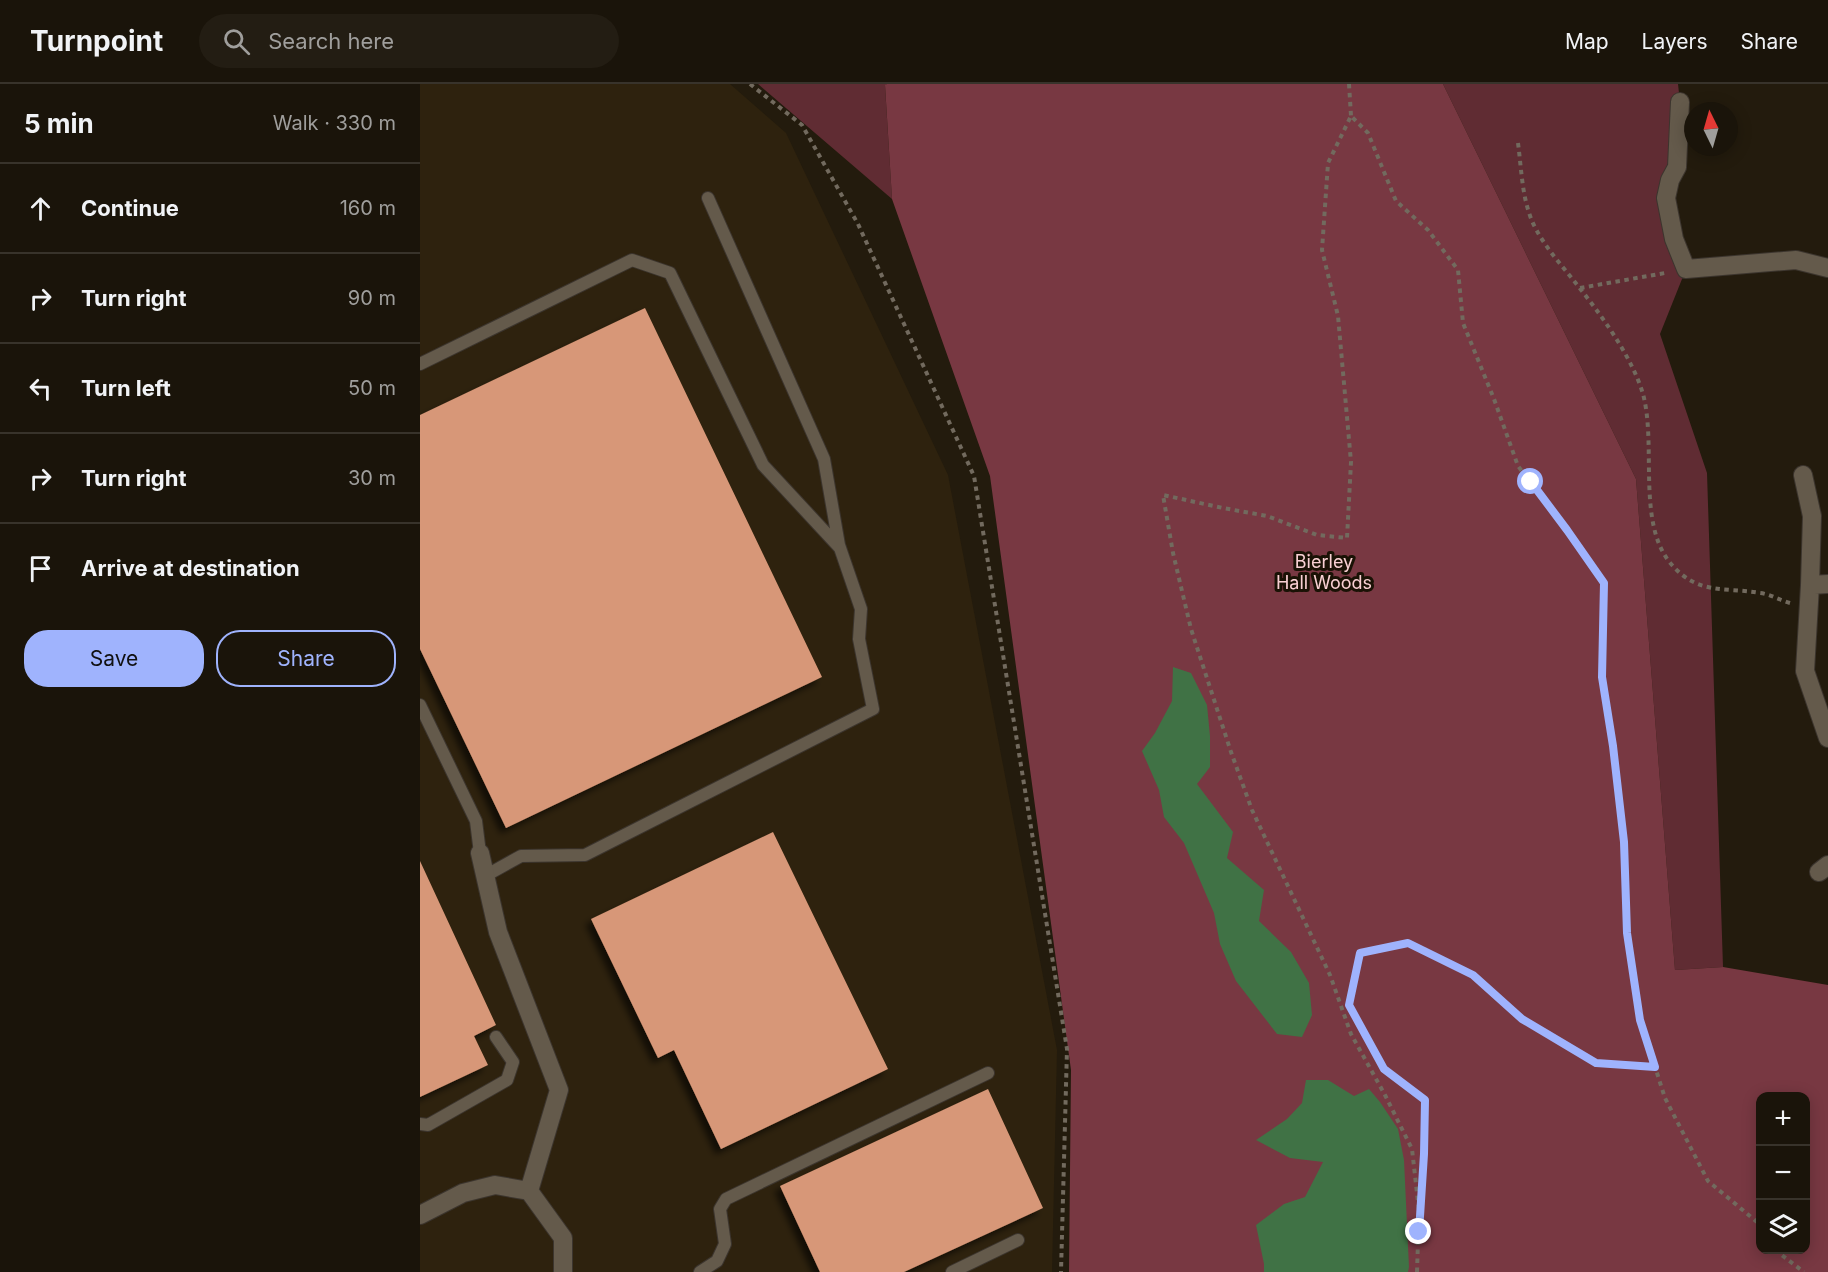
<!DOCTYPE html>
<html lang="en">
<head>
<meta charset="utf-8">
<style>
	body { margin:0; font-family:Inter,sans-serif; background:#231d13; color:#f1f3f6 }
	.controls { position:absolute; right:18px; bottom:18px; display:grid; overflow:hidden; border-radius:12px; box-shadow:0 3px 15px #0003 }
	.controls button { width:54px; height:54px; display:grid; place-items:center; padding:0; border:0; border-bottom:2px solid #38332b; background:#1a140a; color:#f1f3f6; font:30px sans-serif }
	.compass { position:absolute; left:1264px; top:18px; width:54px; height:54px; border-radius:50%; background:#1a140a; box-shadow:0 3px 15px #0003; rotate:355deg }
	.stop { position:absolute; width:18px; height:18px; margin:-14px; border:4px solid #9fb3fd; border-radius:50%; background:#fff }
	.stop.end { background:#9fb3fd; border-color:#fff; box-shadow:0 2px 6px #0008 }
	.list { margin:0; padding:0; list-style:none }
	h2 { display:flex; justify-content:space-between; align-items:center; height:78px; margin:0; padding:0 24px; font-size:26px }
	h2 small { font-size:20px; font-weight:400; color:#9f9e9c }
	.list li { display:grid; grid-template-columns:39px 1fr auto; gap:18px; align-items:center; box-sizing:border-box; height:90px; padding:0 24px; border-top:2px solid #38332b }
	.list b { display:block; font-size:22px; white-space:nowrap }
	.list em { font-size:20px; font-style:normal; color:#9f9e9c }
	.actions { display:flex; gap:12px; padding:18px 24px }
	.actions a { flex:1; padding:14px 0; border:2px solid #9fb3fd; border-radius:24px; text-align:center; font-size:21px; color:#9fb3fd }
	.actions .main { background:#9fb3fd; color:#111 }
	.icon { flex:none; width:33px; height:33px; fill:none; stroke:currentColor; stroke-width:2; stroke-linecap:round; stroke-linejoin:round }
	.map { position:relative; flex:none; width:1408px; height:1188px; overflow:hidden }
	header { display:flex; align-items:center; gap:36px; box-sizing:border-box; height:84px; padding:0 30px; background:#1a140a; border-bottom:2px solid #38332b }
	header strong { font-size:28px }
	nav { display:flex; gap:33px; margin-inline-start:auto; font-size:21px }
	.search { width:420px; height:54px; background:#231d13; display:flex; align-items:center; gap:15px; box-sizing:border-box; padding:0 21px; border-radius:33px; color:#9f9e9c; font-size:22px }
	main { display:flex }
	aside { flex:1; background:#1a140a }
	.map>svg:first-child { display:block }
</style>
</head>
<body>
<header>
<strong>Turnpoint</strong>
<div class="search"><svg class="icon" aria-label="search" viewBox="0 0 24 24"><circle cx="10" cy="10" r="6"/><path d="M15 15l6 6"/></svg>Search here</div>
<nav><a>Map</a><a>Layers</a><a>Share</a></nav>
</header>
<main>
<aside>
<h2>5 min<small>Walk · 330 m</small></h2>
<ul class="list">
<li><svg class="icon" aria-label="ahead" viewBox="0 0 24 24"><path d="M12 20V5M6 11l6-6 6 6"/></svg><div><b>Continue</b></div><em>160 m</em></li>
<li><svg class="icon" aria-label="right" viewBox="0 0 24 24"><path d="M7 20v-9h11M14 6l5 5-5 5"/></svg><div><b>Turn right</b></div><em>90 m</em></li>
<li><svg class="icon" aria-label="left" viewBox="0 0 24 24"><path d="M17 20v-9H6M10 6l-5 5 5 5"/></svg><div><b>Turn left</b></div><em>50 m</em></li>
<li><svg class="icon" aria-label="right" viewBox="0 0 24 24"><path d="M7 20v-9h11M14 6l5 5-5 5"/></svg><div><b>Turn right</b></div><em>30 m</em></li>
<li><svg class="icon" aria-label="arrive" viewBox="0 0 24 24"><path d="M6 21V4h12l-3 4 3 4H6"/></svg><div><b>Arrive at destination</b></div></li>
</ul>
<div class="actions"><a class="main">Save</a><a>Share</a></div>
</aside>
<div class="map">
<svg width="1408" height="1188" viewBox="0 0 1408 1188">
	<defs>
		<filter id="shadow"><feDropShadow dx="-5.5" dy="5.5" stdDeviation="3" flood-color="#0009"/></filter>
	</defs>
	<rect width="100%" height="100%" fill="#231b0d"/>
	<path fill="#2e220e" d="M0,0H310L366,49L528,391L637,966L632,1188H0Z"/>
	<path fill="#602c33" d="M338,0H467L465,2L472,115Z
		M1023,0H1258L1260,18L1250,96L1266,185L1240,250L1287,389L1303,883L1255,886L1216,395Z"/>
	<path fill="#783842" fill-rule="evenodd" d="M467,0H1023L1216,395L1255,886L1303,883L1408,901V1188H649L651,986L570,392L472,115L465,1ZM1340,1012H1386V1166H1340Z"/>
	<path fill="#407245" d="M753,583L771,589L787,621L790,652V683L777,700L813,748L807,774L844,806L839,837L871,868L889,899L892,931L882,953L857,950L816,897L800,860L794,829L764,759L744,733L739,706L722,667L735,649L752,617Z
		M886,996H908L934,1012L949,1005L960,1018L978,1045L984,1076L989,1183L988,1188H844V1180L836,1141L864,1120L885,1113L903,1078L870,1074L836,1056L867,1035L882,1019Z"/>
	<path fill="#d79778" filter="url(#shadow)" d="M225,224L402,593L86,744L0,565V331Z
		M353,748L468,985L301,1065L254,966L238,974L171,835Z
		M0,777L76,941L54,952L68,981L0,1013Z
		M568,1005L623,1124L484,1188H400L360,1102Z"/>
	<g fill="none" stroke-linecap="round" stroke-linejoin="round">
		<defs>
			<path id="lane" d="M0,280L212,176L250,189L343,381L419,463
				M0,621L56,737L60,769
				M65,792L101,772L165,771L453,625L439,555L441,525L419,461L404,375L288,114
				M0,1040L8,1041L87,996L93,978L76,953
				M280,1188L297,1177L305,1160L300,1125L306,1115L568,989
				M532,1188L598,1156"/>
			<path id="street" d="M1260,18L1257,83L1250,96L1246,114L1254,155L1266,185L1376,176L1408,184
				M1383,391L1392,432L1390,501
				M1408,500L1390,501L1385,587L1408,654
				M60,769L78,848L139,1006L109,1107
				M1399,788L1408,781
				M0,1131L43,1109L75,1101L109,1107L143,1154V1188"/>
		</defs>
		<use href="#lane" stroke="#3c352e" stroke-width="14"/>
		<use href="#street" stroke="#3c352e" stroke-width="20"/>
		<path stroke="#726a5e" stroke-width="4" stroke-dasharray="4.5 4.5" stroke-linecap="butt" d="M330,0L382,41L438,140L554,392L647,965L641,1188
			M929,0L931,32
			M1098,59C1102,89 1102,121 1117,147C1128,167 1144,184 1158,202C1182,232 1212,273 1223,310C1237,362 1216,441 1252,481C1278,511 1305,503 1340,509C1350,510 1359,516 1370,519
			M1160,204L1245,189
			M1000,1118L1004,1070L1005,1016L964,985L929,921L940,869L988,859L1053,891L1102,935L1176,979L1235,983
			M1355,1166L1384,1188
			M997,1188L999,1127L992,1065L965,1011L931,950L910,891L832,726L811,668L771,545L753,469L743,411L803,424L847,432L897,451L927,454L931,378L918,232L902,166L908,79L931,32L948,49L976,117L1008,146L1038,186L1043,239L1074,315L1098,382L1147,446L1184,499L1182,593L1193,662L1204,758L1207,849L1220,936L1245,1014L1288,1097L1337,1138L1340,1145"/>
		<use href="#lane" stroke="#645a4b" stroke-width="12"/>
		<use href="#street" stroke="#645a4b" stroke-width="18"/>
	</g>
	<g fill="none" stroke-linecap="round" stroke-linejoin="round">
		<path stroke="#9fb3fd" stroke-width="8" d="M999,1148L1004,1070L1005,1016L964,985L929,921L940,869L988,859L1053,891L1102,935L1176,979L1235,983L1220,936L1207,849L1204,758L1193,662L1182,593L1184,499L1147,446L1111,398"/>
	</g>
	<g text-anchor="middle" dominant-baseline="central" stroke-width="6" stroke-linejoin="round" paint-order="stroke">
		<g font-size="18" fill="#fad0d3" stroke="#1a1205">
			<text x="904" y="477">Bierley<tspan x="904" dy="21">Hall Woods</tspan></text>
		</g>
	</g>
</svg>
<div class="controls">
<button>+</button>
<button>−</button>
<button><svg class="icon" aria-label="layers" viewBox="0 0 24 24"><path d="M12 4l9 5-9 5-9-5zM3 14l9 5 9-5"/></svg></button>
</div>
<svg class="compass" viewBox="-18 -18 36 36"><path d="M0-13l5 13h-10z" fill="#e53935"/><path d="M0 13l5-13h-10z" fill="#9f9e9c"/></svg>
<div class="stop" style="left:1111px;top:398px"></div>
<div class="stop end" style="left:999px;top:1148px"></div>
</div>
</main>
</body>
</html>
